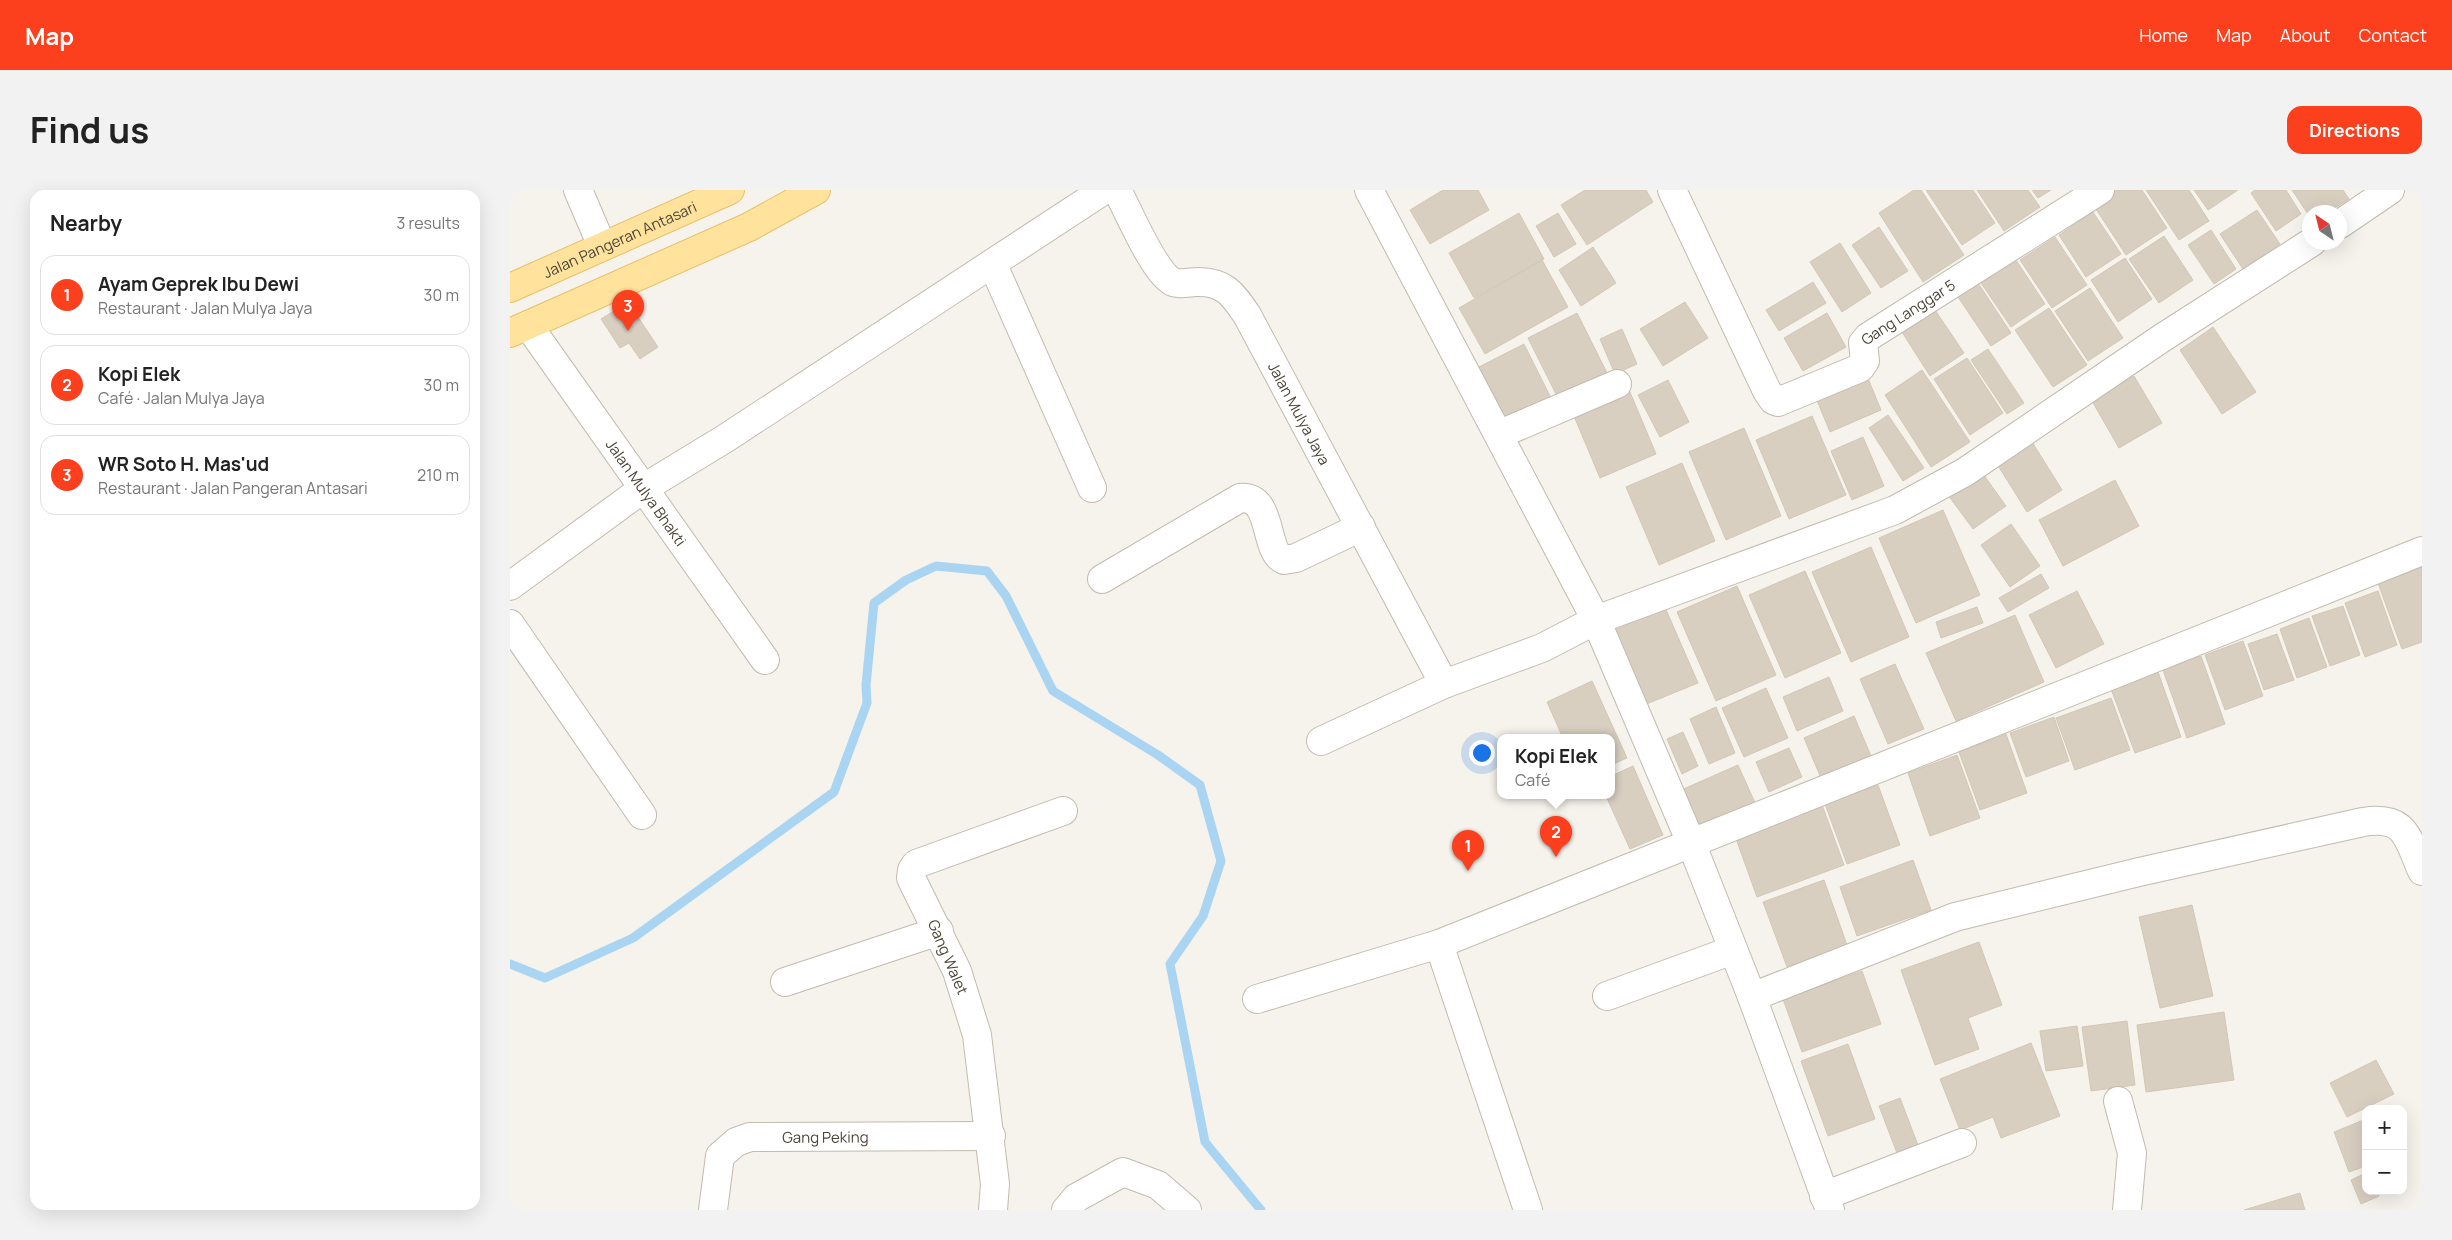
<!DOCTYPE html>
<html lang="en">
<head>
<meta charset="utf-8">
<style>
	body { margin:0; font-family:Manrope,sans-serif; background:#f2f2f2; color:#222 }
	.controls { position:absolute; right:15px; bottom:15px; display:grid; overflow:hidden; border-radius:10px; box-shadow:0 5px 20px #0002 }
	.controls button { width:45px; height:45px; display:grid; place-items:center; padding:0; border:0; border-bottom:1px solid #e0e0e0; background:#fff; color:#222; font:25px sans-serif }
	.compass { position:absolute; left:1792px; top:15px; width:45px; height:45px; border-radius:50%; background:#fff; box-shadow:0 5px 20px #0002; rotate:325deg }
	.you { position:absolute; left:971px; top:562px; width:18px; height:18px; margin:-12px; border:4px solid #fff; border-radius:50%; background:#1a73e8; box-shadow:0 0 0 8px #1a73e833 }
	.badge { display:grid; place-items:center; width:32px; height:32px; border-radius:50%; background:#fc3f1d; color:#fff; font-size:16px; font-weight:700 }
	.pin { position:absolute; translate:-50% -41px; filter:drop-shadow(0 1px 2px #0008) }
	.pin::after { content:''; position:absolute; top:26px; width:18px; height:15px; background:inherit; clip-path:polygon(0 0,100% 0,50% 100%) }
	.popup { position:absolute; left:987px; top:544px; width:118px; height:65px; box-sizing:border-box; display:grid; place-content:center; border-radius:10px; background:#fff; filter:drop-shadow(0 1px 4px #0005); font-size:16px; white-space:nowrap; color:#767676 }
	.popup b { font-size:19px; color:#222 }
	.popup::after { content:''; position:absolute; left:50%; top:100%; margin-left:-10px; border:10px solid transparent; border-top-color:#fff }
	.list { margin:0; padding:0; list-style:none }
	h2 { display:flex; justify-content:space-between; align-items:center; height:65px; margin:0; padding:0 20px; font-size:21px }
	h2 small { font-size:16px; font-weight:400; color:#767676 }
	.list li { display:grid; grid-template-columns:32px 1fr auto; gap:15px; align-items:center; box-sizing:border-box; height:80px; margin:0 10px 10px; padding:0 10px; border:1px solid #e0e0e0; border-radius:15px }
	.list b { display:block; font-size:19px; white-space:nowrap }
	.list p { margin:0; font-size:16px; white-space:nowrap; color:#767676 }
	.list em { font-size:16px; font-style:normal; color:#767676 }
	.map { position:relative; flex:none; width:1912px; height:1020px; overflow:hidden; border-radius:15px }
	header { display:flex; align-items:center; gap:30px; box-sizing:border-box; height:70px; padding:0 25px; background:#fc3f1d; color:#fff }
	header strong { font-size:24px }
	nav { display:flex; gap:28px; margin-inline-start:auto; font-size:18px }
	.intro { display:flex; align-items:center; justify-content:space-between; box-sizing:border-box; height:120px; padding:0 30px }
	h1 { margin:0; font-size:35px }
	.button { padding:12px 22px; border-radius:15px; background:#fc3f1d; color:#fff; font-size:18px; font-weight:700 }
	main { display:flex; gap:30px; padding:0 30px }
	aside { flex:1; background:#fff; border-radius:15px; box-shadow:0 5px 20px #0002 }
	.map>svg:first-child { display:block }
</style>
</head>
<body>
<header>
<strong>Map</strong>
<nav><a>Home</a><a>Map</a><a>About</a><a>Contact</a></nav>
</header>
<div class="intro"><h1>Find us</h1><a class="button">Directions</a></div>
<main>
<aside>
<h2>Nearby<small>3 results</small></h2>
<ul class="list">
<li><span class="badge">1</span><div><b>Ayam Geprek Ibu Dewi</b><p>Restaurant · Jalan Mulya Jaya</p></div><em>30 m</em></li>
<li><span class="badge">2</span><div><b>Kopi Elek</b><p>Café · Jalan Mulya Jaya</p></div><em>30 m</em></li>
<li><span class="badge">3</span><div><b>WR Soto H. Mas'ud</b><p>Restaurant · Jalan Pangeran Antasari</p></div><em>210 m</em></li>
</ul>
</aside>
<div class="map">
<svg width="1912" height="1020" viewBox="0 0 1912 1020">
	<rect width="100%" height="100%" fill="#f6f3ec"/>
	<g fill="none" stroke-linecap="round" stroke-linejoin="round">
		<path stroke="#a9d4f2" stroke-width="9" d="M0,774L35,788L123,748L324,602L357,513L356,495L364,413L396,390L426,376L477,381L496,406L543,501L648,565L690,595L711,671L693,726L660,774L695,952L751,1020"/>
	</g>
	<path fill="#d8cfc1" stroke="#d3c7b4" d="M933,0H968L979,20L920,54L900,20Z
		M1075,0H1136L1143,12L1077,55L1051,15Z
		M1404,0H1411L1454,65L1413,92L1369,23Z
		M1416,0H1463L1485,33L1452,55Z
		M1467,0H1518L1530,17L1494,41Z
		M1522,0H1541L1528,8Z
		M1601,0H1632L1657,38L1616,65L1582,13Z
		M1636,0H1679L1699,31L1669,50Z
		M1684,0H1728L1698,20Z
		M1745,0H1776L1791,24L1766,41L1741,3Z
		M1782,0H1833L1839,9L1818,22H1800V27Z
		M1747,20L1770,54L1733,79L1710,44Z
		M1583,22L1611,64L1576,87L1549,45Z
		M1009,23L1034,69L964,108L939,63Z
		M1048,23L1066,54L1044,67L1026,36Z
		M1369,37L1398,81L1371,98L1342,55Z
		M1701,40L1726,79L1704,94L1678,55Z
		M1654,46L1683,90L1649,113L1619,69Z
		M1545,47L1577,95L1542,118L1510,70Z
		M1330,53L1361,103L1332,122L1300,72Z
		M1083,57L1106,93L1071,116L1049,80Z
		M1504,67L1535,114L1501,137L1469,90Z
		M1615,68L1642,109L1608,132L1581,90Z
		M1032,70L1058,117L975,164L949,118Z
		M1466,90L1501,143L1481,156L1446,104Z
		M1303,92L1316,113L1269,141L1256,120Z
		M1580,98L1613,148L1578,171L1545,121Z
		M118,112L148,157L130,169L119,153L110,158L91,129Z
		M1175,112L1198,148L1153,176L1130,139Z
		M1539,118L1577,175L1543,197L1505,140Z
		M1425,120L1454,163L1420,186L1392,142Z
		M1067,123L1097,183L1048,208L1018,148Z
		M1317,123L1336,157L1293,181L1274,148Z
		M1703,137L1746,202L1712,224L1670,160Z
		M1112,139L1127,174L1105,184L1090,149Z
		M1014,154L1042,210L992,235L965,179Z
		M1478,159L1514,213L1497,224L1461,170Z
		M1457,168L1493,223L1460,245L1424,189Z
		M1412,180L1460,252L1421,277L1375,205Z
		M1357,186L1371,220L1320,242L1306,208Z
		M1624,186L1652,233L1609,258L1582,211Z
		M1158,190L1179,232L1150,247L1128,205Z
		M1117,195L1146,264L1090,288L1061,219Z
		M1378,225L1414,278L1393,291L1359,238Z
		M1302,226L1336,305L1279,329L1246,250Z
		M1234,238L1271,326L1216,350L1179,262Z
		M1353,247L1374,296L1342,310L1321,261Z
		M1522,252L1552,300L1517,322L1487,274Z
		M1172,273L1205,351L1149,375L1116,297Z
		M1471,281L1496,316L1463,339L1438,305Z
		M1605,290L1629,336L1553,376L1529,330Z
		M1433,320L1470,405L1406,433L1369,348Z
		M1501,334L1530,376L1500,397L1471,355Z
		M1361,357L1399,447L1341,472L1302,382Z
		M1912,377V452L1892,459L1868,393Z
		M1295,381L1331,463L1275,488L1239,405Z
		M1531,384L1539,398L1498,422L1489,408Z
		M1227,396L1266,485L1206,511L1167,422Z
		M1567,401L1594,454L1546,478L1519,425Z
		M1868,401L1887,455L1855,467L1835,413Z
		M1154,415L1188,493L1134,515L1101,438Z
		M1833,416L1850,465L1820,476L1802,426Z
		M1467,417L1473,433L1431,448L1426,432Z
		M1505,425L1534,492L1446,531L1416,463Z
		M1799,428L1817,477L1787,488L1770,439Z
		M1767,444L1784,490L1754,500L1738,454Z
		M1733,451L1753,506L1715,520L1695,465Z
		M1691,466L1715,534L1677,548L1653,480Z
		M1385,474L1414,539L1378,554L1350,489Z
		M1648,482L1671,547L1625,563L1601,499Z
		M1319,487L1333,521L1287,541L1273,507Z
		M1082,491L1117,568L1101,575V548H1053L1037,512Z
		M1256,498L1278,548L1234,567L1212,518Z
		M1601,508L1620,560L1565,580L1546,528Z
		M1206,517L1225,563L1199,574L1180,529Z
		M1344,526L1361,566L1311,588L1294,548Z
		M1544,527L1559,571L1516,587L1500,543Z
		M1173,542L1188,576L1172,584L1157,549Z
		M1496,544L1517,603L1470,620L1449,562Z
		M1279,558L1292,587L1259,602L1246,572Z
		M1447,565L1470,628L1420,646L1398,583Z
		M1228,575L1246,615L1186,641L1169,601Z
		M1123,576L1153,645L1120,659L1096,606H1101V586Z
		M1368,595L1390,655L1337,674L1315,614Z
		M1311,612L1334,675L1247,707L1224,643Z
		M1403,670L1421,720L1347,746L1330,697Z
		M1314,690L1337,755L1277,777L1253,712Z
		M1682,715L1703,806L1650,818L1629,727Z
		M1469,752L1492,815L1458,828L1469,859L1425,875L1391,780Z
		M1352,781L1371,834L1292,862L1273,809Z
		M1714,822L1724,890L1636,902L1627,835Z
		M1617,831L1625,895L1581,901L1572,837Z
		M1567,836L1573,876L1536,881L1530,841Z
		M1521,853L1550,926L1491,948L1483,927L1450,940L1430,889Z
		M1338,854L1365,929L1318,946L1291,871Z
		M1866,870L1884,904L1837,927L1820,893Z
		M1390,908L1411,963L1390,971L1369,916Z
		M1856,929V976L1839,982L1824,942Z
		M1856,983V1001H1867L1869,1006L1851,1014L1841,990Z
		M1790,1003L1795,1020H1734Z"/>
	<g fill="none" stroke-linecap="round" stroke-linejoin="round">
		<defs>
			<g id="minor">
				<path d="M68,0L92,56"/>
				<path id="s1" d="M607,0C618,20 644,83 663,92C670,95 679,92 686,92C714,91 723,104 737,125L934,494"/>
				<path d="M859,0L1086,430L1182,655L1242,807L1320,1020"/>
				<path id="s2" d="M1162,0L1257,201L1263,210L1268,212L1350,178L1355,171L1353,153L1358,147L1590,0"/>
				<path d="M1830,34L1880,0"/>
				<path d="M483,75L582,298"/>
				<path id="s3" d="M18,135L255,470"/>
				<path d="M990,244L1107,194"/>
				<path d="M592,389L730,308C764,305 753,361 774,370L786,368L851,337"/>
				<path d="M0,396L134,298L216,248L594,0"/>
				<path d="M0,434L132,625"/>
				<path d="M811,551L934,494L1032,458L1086,430L1385,320L1455,282L1652,148L1802,52"/>
				<path d="M929,754L1018,1020"/>
				<path d="M275,792L429,741"/>
				<path d="M1097,806L1223,760"/>
				<path d="M1242,807L1445,727L1629,682L1853,632C1896,625 1897,647 1912,681"/>
				<path d="M747,809L929,754L1912,361"/>
				<path d="M1608,911L1622,963L1617,1020"/>
				<path d="M1314,1006L1452,953"/>
				<path id="s4" d="M203,1020L210,966L226,952L240,947L481,946"/>
				<path d="M483,1020L485,994L467,845L447,781L401,688L402,680L406,674L553,621"/>
				<path d="M556,1020L566,1008L613,982L648,995L677,1020"/>
			</g>
			<g id="primary">
				<path id="s5" d="M0,98L220,0"/>
				<path d="M0,143L239,37L306,0"/>
			</g>
		</defs>
		<use href="#minor" stroke="#c2bbae" stroke-width="30"/>
		<use href="#primary" stroke="#e6c16a" stroke-width="30"/>
		<use href="#minor" stroke="#fff" stroke-width="28"/>
		<use href="#primary" stroke="#ffe39c" stroke-width="28"/>
	</g>
	<g text-anchor="middle" dominant-baseline="central" stroke-width="4.5" stroke-linejoin="round" paint-order="stroke">
		<g font-size="15" fill="#4b4439" stroke="#fff">
			<text stroke="none"><textPath href="#s5" startOffset="120">Jalan Pangeran Antasari</textPath></text>
			<text stroke="none"><textPath href="#s2" startOffset="409">Gang Langgar 5</textPath></text>
			<text stroke="none"><textPath href="#s1" startOffset="308">Jalan Mulya Jaya</textPath></text>
			<text stroke="none"><textPath href="#s3" startOffset="205">Jalan Mulya Bhakti</textPath></text>
			<text transform="translate(438 767) rotate(67)">Gang Walet</text>
			<text stroke="none"><textPath href="#s4" startOffset="166">Gang Peking</textPath></text>
		</g>
	</g>
</svg>
<div class="controls">
<button>+</button>
<button>−</button>
</div>
<svg class="compass" viewBox="-18 -18 36 36"><path d="M0-13l5 13h-10z" fill="#e53935"/><path d="M0 13l5-13h-10z" fill="#767676"/></svg>
<div class="you"></div>
<div class="pin badge" style="left:958px;top:681px">1</div>
<div class="pin badge" style="left:1046px;top:667px">2</div>
<div class="popup"><b>Kopi Elek</b>Café</div>
<div class="pin badge" style="left:118px;top:141px">3</div>
</div>
</main>
</body>
</html>
